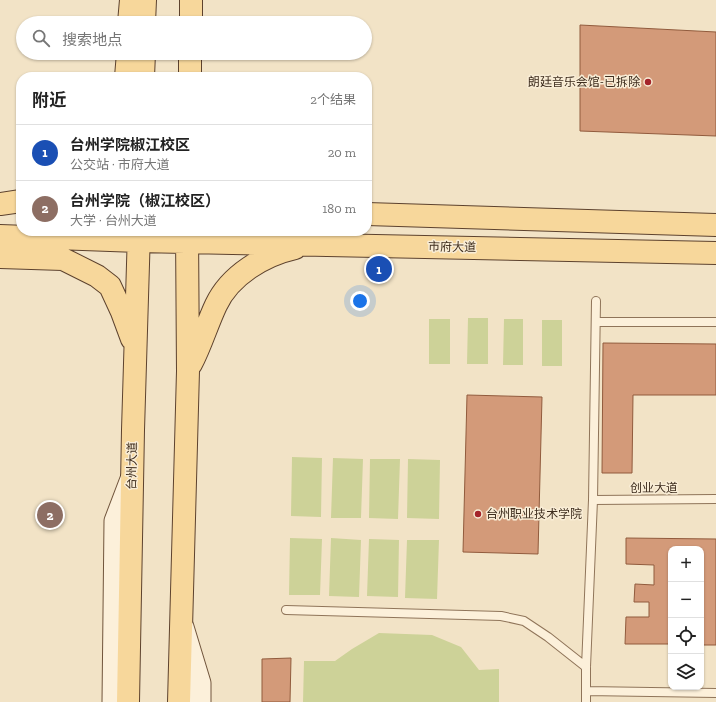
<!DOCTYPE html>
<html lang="zh">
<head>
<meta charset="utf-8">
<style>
	body { margin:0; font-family:"Zilla Slab","Noto Sans SC",serif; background:#f6f6f6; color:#222 }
	.controls { position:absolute; right:12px; bottom:12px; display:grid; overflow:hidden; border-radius:8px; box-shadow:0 1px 3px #0004 }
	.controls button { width:36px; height:36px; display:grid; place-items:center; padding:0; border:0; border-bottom:1px solid #e0e0e0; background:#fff; color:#222; font:20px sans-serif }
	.you { position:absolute; left:360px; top:301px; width:14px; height:14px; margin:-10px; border:3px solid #fff; border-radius:50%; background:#1a73e8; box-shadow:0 0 0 6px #1a73e833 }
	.badge { display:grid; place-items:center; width:26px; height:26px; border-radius:50%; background:#111827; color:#fff; font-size:13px; font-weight:700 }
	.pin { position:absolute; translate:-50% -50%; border:2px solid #fff; box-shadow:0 1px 4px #0006 }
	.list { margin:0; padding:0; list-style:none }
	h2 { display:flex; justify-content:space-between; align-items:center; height:52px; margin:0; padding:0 16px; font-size:17px }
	h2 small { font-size:13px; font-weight:400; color:#767676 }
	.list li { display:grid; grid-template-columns:26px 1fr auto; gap:12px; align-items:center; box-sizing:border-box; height:56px; padding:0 16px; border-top:1px solid #e0e0e0 }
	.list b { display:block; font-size:15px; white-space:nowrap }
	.list p { margin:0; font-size:13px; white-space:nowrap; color:#767676 }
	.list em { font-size:13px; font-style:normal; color:#767676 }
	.icon { flex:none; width:22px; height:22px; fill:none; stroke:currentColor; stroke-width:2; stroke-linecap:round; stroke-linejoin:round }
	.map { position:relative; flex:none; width:716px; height:702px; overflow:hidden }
	.search { position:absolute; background:#fff; box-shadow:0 1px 3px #0004; left:16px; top:16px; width:356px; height:44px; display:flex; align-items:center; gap:10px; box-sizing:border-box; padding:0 14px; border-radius:22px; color:#767676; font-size:15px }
	.panel { position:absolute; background:#fff; box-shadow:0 1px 3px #0004; left:16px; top:72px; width:356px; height:164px; border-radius:16px }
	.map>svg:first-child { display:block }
</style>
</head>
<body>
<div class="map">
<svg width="716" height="702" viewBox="0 0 716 702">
	<rect width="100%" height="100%" fill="#f2e3c6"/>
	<path fill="#cdd298" d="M468,318H488V364H467Z
		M429,319H450V364H429Z
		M504,319H523V365H503Z
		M542,320H562V366H542Z
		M292,457L322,458L321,517L291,516Z
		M333,458L363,459L361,518H331Z
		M370,459H400L398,519L369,518Z
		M408,459L440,460L439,519L407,518Z
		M290,538L322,539L320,595H289Z
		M331,538L361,540L359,597L329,596Z
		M369,539L399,540L398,597L367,596Z
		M407,540H439L437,599L405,598Z
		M379,633L432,635L461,647L479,670L499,669V702H303L304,661H335L352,649Z"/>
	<path fill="#d39a79" stroke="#915b3d" d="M580,25L716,32V136L580,131Z
		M603,343L716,344V395H633L632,473H602Z
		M467,395L542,397L538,554L463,552Z
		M626,538L716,539V645H701V549H671V644H625L626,617H649V602H634L635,584L654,585V565L626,564Z
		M291,658L290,702H262V659Z"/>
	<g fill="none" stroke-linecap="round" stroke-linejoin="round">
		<defs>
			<path id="lane" d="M596,322H716
				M593,500L716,499
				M286,610L501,616L524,621L548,637L586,667
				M586,691L716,693
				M586,702V667L593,500L596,301"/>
			<path id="secondary" d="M183,627L200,683V702
				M113,702L115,521L131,479"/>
			<path id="primary" d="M129,23L131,0
				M144,23L145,0
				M191,23V0
				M126,77L128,53
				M143,77L144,53
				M190,77V53
				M0,204L21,201
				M367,214L716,225
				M0,236L138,241L716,253
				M0,257L63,259L97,276L110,286L122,312L132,339
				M191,364C201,345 207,324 216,305C230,275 264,255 295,248
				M128,702L133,430L139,231
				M179,702L188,371L187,231"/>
		</defs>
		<use href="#lane" stroke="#8f7459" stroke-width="10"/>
		<use href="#secondary" stroke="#71553c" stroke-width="23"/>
		<use href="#primary" stroke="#5d422e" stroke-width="24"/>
		<use href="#lane" stroke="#fcf0da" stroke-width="8"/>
		<use href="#secondary" stroke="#fcf0da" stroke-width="21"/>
		<use href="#primary" stroke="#f7d79b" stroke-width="22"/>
	</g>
	<g fill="#a4242a" stroke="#f9edd6" stroke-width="1.5">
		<circle cx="648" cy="82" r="4"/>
		<circle cx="478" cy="514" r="4"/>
	</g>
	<g text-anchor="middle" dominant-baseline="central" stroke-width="3" stroke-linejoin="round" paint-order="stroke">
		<g font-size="12" fill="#3e2d1e" stroke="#f9edd6" text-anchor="end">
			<text x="640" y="82">朗廷音乐会馆-已拆除</text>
			<text x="486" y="514" text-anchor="start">台州职业技术学院</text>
		</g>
		<g font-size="12" fill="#3e2d1e" stroke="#f9edd6">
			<text transform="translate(452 247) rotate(1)">市府大道</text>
			<text transform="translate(132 466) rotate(-89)">台州大道</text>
			<text x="654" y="488">创业大道</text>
		</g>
	</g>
</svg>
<div class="controls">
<button>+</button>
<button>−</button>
<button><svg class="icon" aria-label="locate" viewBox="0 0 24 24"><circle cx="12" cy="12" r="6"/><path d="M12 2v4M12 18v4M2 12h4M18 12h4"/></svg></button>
<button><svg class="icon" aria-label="layers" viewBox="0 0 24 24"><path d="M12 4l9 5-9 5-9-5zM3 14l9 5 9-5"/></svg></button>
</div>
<div class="you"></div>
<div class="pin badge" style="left:379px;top:269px;background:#1a4fb4">1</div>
<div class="pin badge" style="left:50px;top:515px;background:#8d6e63">2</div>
<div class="search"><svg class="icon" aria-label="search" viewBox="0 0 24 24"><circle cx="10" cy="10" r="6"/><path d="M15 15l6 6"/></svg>搜索地点</div>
<section class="panel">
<h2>附近<small>2个结果</small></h2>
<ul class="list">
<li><span class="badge" style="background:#1a4fb4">1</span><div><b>台州学院椒江校区</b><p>公交站 · 市府大道</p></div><em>20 m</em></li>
<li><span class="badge" style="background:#8d6e63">2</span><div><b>台州学院（椒江校区）</b><p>大学 · 台州大道</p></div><em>180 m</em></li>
</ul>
</section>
</div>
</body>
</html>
